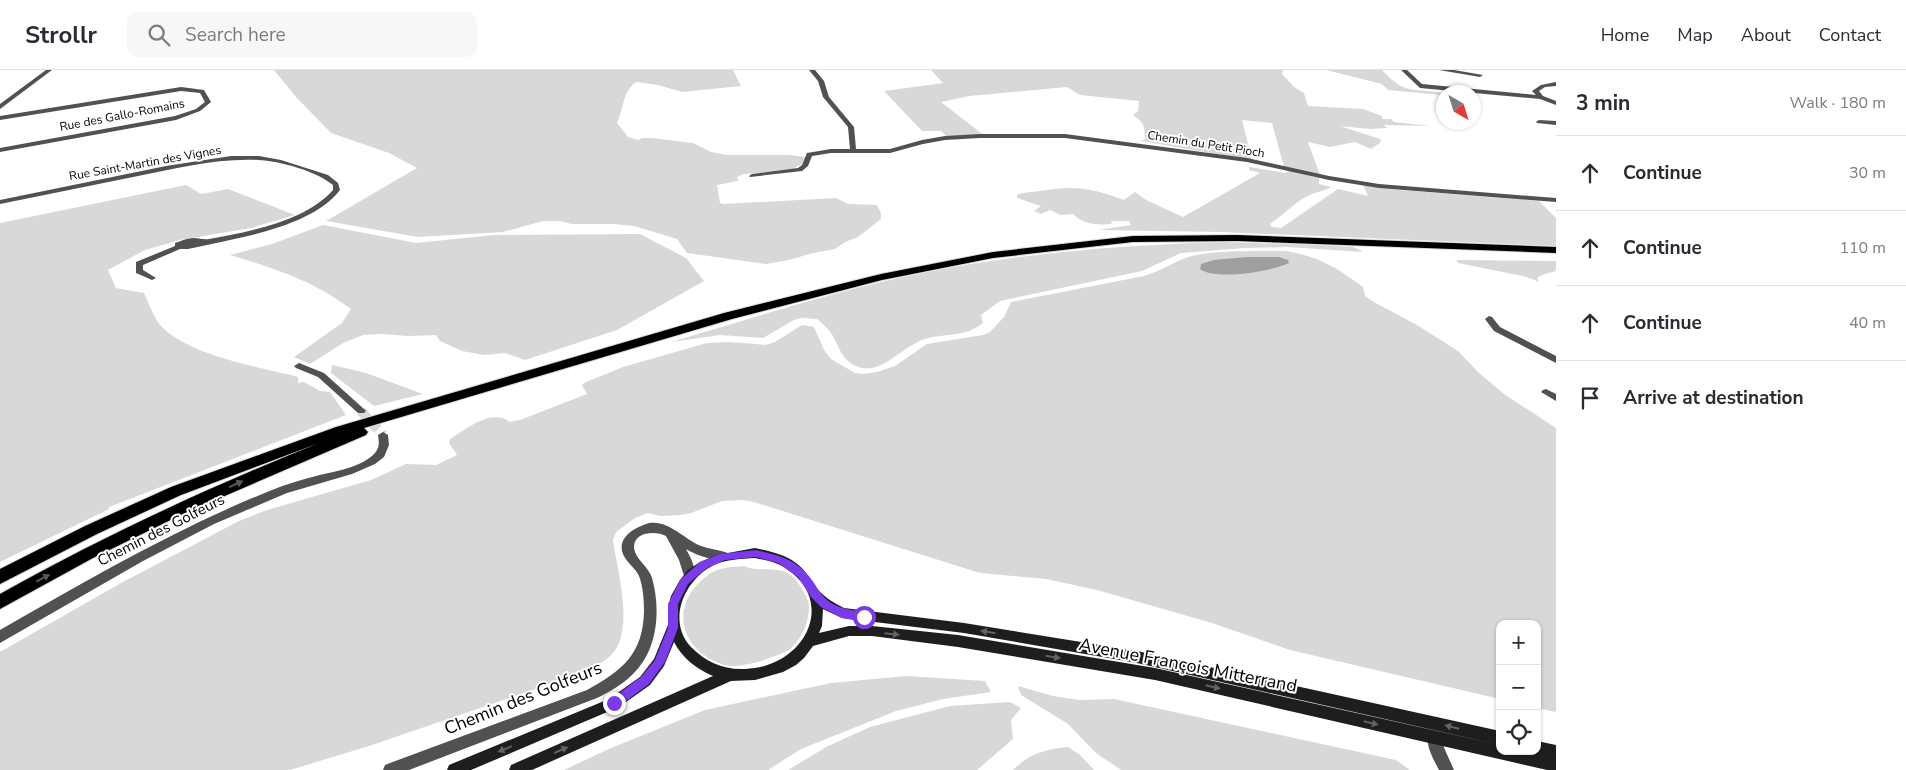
<!DOCTYPE html>
<html lang="en">
<head>
<meta charset="utf-8">
<style>
	body { margin:0; font-family:"Nunito Sans",sans-serif; background:#f7f7f7; color:#2b2b33 }
	.controls { position:absolute; right:15px; bottom:15px; display:grid; overflow:hidden; border-radius:10px; box-shadow:0 1px 4px #0004 }
	.controls button { width:45px; height:45px; display:grid; place-items:center; padding:0; border:0; border-bottom:1px solid #e1e1e2; background:#fff; color:#2b2b33; font:25px sans-serif }
	.compass { position:absolute; left:1436px; top:15px; width:45px; height:45px; border-radius:50%; background:#fff; box-shadow:0 1px 4px #0004; rotate:141deg }
	.stop { position:absolute; width:15px; height:15px; margin:-11px; border:4px solid #7c3aed; border-radius:50%; background:#fff }
	.stop.end { background:#7c3aed; border-color:#fff; box-shadow:0 1px 5px #0008 }
	.list { margin:0; padding:0; list-style:none }
	h2 { display:flex; justify-content:space-between; align-items:center; height:65px; margin:0; padding:0 20px; font-size:21px }
	h2 small { font-size:16px; font-weight:400; color:#7c7c81 }
	.list li { display:grid; grid-template-columns:32px 1fr auto; gap:15px; align-items:center; box-sizing:border-box; height:75px; padding:0 20px; border-top:1px solid #e1e1e2 }
	.list b { display:block; font-size:19px; white-space:nowrap }
	.list em { font-size:16px; font-style:normal; color:#7c7c81 }
	.icon { flex:none; width:28px; height:28px; fill:none; stroke:currentColor; stroke-width:2; stroke-linecap:round; stroke-linejoin:round }
	.map { position:relative; flex:none; width:1556px; height:700px; overflow:hidden }
	header { display:flex; align-items:center; gap:30px; box-sizing:border-box; height:70px; padding:0 25px; background:#fff; border-bottom:1px solid #e1e1e2 }
	header strong { font-size:24px }
	nav { display:flex; gap:28px; margin-inline-start:auto; font-size:18px }
	.search { width:350px; height:45px; background:#f7f7f7; display:flex; align-items:center; gap:12px; box-sizing:border-box; padding:0 18px; border-radius:10px; color:#7c7c81; font-size:19px }
	main { display:flex }
	aside { flex:1; background:#fff }
	.map>svg:first-child { display:block }
</style>
</head>
<body>
<header>
<strong>Strollr</strong>
<div class="search"><svg class="icon" aria-label="search" viewBox="0 0 24 24"><circle cx="10" cy="10" r="6"/><path d="M15 15l6 6"/></svg>Search here</div>
<nav><a>Home</a><a>Map</a><a>About</a><a>Contact</a></nav>
</header>
<main>
<div class="map">
<svg width="1556" height="700" viewBox="0 0 1556 700">
	<rect width="100%" height="100%" fill="#fff"/>
	<path fill="#d8d8d8" d="M274,0H733L741,16L682,22L658,15L636,12C622,23 624,38 617,53L628,67L638,70L642,68H652L693,73L711,82L727,85H790L805,87L802,94L789,101L744,104L737,107L738,111L717,115L720,133L724,134L836,128L848,134L877,135L881,143V149L858,167L845,172L835,179L813,183L789,190L766,194L687,183L677,169L634,156L613,154H572L559,151H543L503,162L418,167L326,151L417,98L389,83L331,63L296,27Z
		M931,0H1283L1282,4L1294,17L1304,23L1308,36L1363,39L1382,46V49H1391L1394,52L1430,56L1384,55L1387,58L1370,59L1340,56L1380,69L1381,72L1371,79L1355,72L1330,77L1308,72L1320,105L1284,97L1272,53L1242,50L1252,90L1141,71L1145,69C1144,54 1145,54 1133,45L1138,41L1139,31L1080,25L1067,17L969,26L941,32L986,67H947L941,61H922L884,21L943,13Z
		M1326,0H1382C1403,23 1410,19 1439,22L1442,25L1388,20L1382,14Z
		M1249,97L1285,103L1289,101L1319,108V114L1331,117C1325,121 1319,121 1312,124C1296,130 1284,145 1270,154L1272,157L1281,158L1338,119L1368,126L1363,115L1388,119L1539,131L1556,148V176L1220,162L1098,160L1131,155L1129,151H1111L1112,154C1098,155 1083,155 1073,144L1061,145L1050,140L1041,144L1034,141L1041,136L1017,128V125C1025,122 1032,122 1040,121C1074,115 1092,118 1124,130L1135,122L1146,130L1183,147L1260,103L1249,100Z
		M186,115L201,124L228,119L295,145L251,158L180,170L145,180L108,200L116,218L144,223C149,233 154,249 162,257C191,286 259,297 298,307V313L304,312L320,321L330,322L346,345L109,437V439L0,492V153Z
		M323,155L416,173L494,165L640,164L686,188L704,211L617,260L525,290L505,283L484,285L462,281L440,271L436,265L408,266L383,264L363,265L343,273L310,294L294,287L342,253L351,239C312,210 276,199 230,185L272,174Z
		M1221,172L1323,175L1353,177L1364,182L1288,177L1244,178L1181,183L1142,201L1000,231L981,245L983,253C960,271 937,260 914,274C897,283 877,306 856,296C842,290 839,277 833,266C829,259 823,254 817,249L802,248L794,250L763,268L720,265L671,272C756,247 841,219 927,202C1025,183 1122,175 1221,172Z
		M1285,181C1318,186 1336,197 1363,217L1365,226L1372,231L1417,255L1458,281L1478,302L1504,324L1556,358V642L1537,638V554H1500V629L1290,580L1212,553L1097,520L1046,509L980,503L754,432L743,430L722,431L691,443L680,445L661,446L648,443L635,448L616,462L613,470C617,500 635,559 612,584C604,593 592,598 582,603L369,676L290,700H0V582L121,513L239,451L267,440L371,410L406,394L436,395L457,385L449,373L450,369C467,359 491,338 510,352L520,350L587,324L582,315L586,312L623,297L707,273L729,272L766,275L775,272L802,255L814,257L824,280L831,289L855,303L862,304L877,302L895,296L927,274L983,265L990,262L1004,247L1011,232L1144,206C1162,201 1177,189 1196,185C1220,180 1260,181 1285,181Z
		M1456,190L1556,191V201L1542,205L1537,208L1539,212L1527,207L1458,193Z
		M332,295L366,303L423,324L374,336L331,303Z
		M744,496C760,503 779,495 792,506C798,511 808,527 809,535C810,552 799,577 783,583C768,589 748,596 731,596C722,595 715,592 707,587C672,564 678,524 711,503C721,497 733,497 744,496Z
		M906,606L985,611L991,622L943,629L896,641L801,679L768,700H564L611,678L705,640L831,613Z
		M1018,616L1053,626L1079,630L1114,629L1396,690L1410,700H1121L1096,683L1068,654L1021,625Z
		M1010,632L1021,638L1011,650L1013,669L977,700H788L828,676L870,657L950,636Z
		M1068,677L1080,685L1094,700H1013C1029,684 1045,679 1068,677Z"/>
	<path fill="#9f9f9f" d="M1247,187H1279L1288,190L1289,193C1273,201 1215,211 1200,199L1201,194L1214,190Z"/>
	<g fill="none" stroke-linecap="round" stroke-linejoin="round">
		<path stroke="#d9d9d9" stroke-width="10" stroke-dasharray="10 5" stroke-linecap="butt" d="M361,341L383,365"/>
		<defs>
			<path id="trunk" d="M1237,165L1556,177V183L1237,171L1133,172L993,188L882,210L732,249L364,358L368,362L366,365L183,444L93,488L0,539V524C103,466 210,417 319,373L181,425L97,464L0,514V499L85,456L171,417L336,357L724,243L881,204L993,182L1133,166Z"/>
		</defs>
		<use href="#trunk" stroke="#dbdbdb" stroke-width="2"/>
		<path fill="#515151" fill-rule="evenodd" d="M46,0H52L0,39V34Z
			M809,0H815L824,11L829,27L854,57L856,79H890L922,70L945,66L980,64H1065L1247,88L1329,106L1379,114L1556,128V132L1379,118L1329,110L1247,92L1065,68H980L945,70L923,74L890,83H831L812,86L808,96L802,101L750,107L749,106L752,104L798,98L802,95L807,83L831,79H850L848,57L823,27L818,11Z
			M1401,0H1407L1422,14L1536,25L1532,21L1541,15L1556,12V16L1545,17L1539,21L1543,26L1556,31V35L1540,29L1420,18Z
			M1439,0H1454L1483,5L1480,7Z
			M181,17L204,20L211,32L200,41L176,50L0,82V78L175,46L196,39L205,32L200,23L181,21L0,50V46Z
			M1539,50L1556,51V55L1537,53L1536,52Z
			M231,86H259L281,90L328,105L338,113L340,120C310,159 234,168 188,179H180L143,195V200L156,208L152,210L136,203V192L175,176V173C181,171 188,168 194,168C199,168 204,170 209,169C249,162 306,151 333,120V115C316,101 280,91 258,90C218,88 177,98 138,106C92,115 46,125 0,134V130L166,96Z
			M1489,246L1492,247L1500,257L1556,286V293L1494,261L1485,249Z
			M299,293L324,303L364,339L366,341L364,343H358L318,307L296,298L294,296Z
			M1546,319L1556,324V331L1541,322L1543,320Z
			M383,362L388,365L389,375L384,387L375,394L352,404L287,423L214,454L143,491L0,573V560C89,509 177,458 272,420C287,414 301,410 316,406C335,401 361,398 375,383C380,377 379,372 378,365Z
			M649,453C669,450 684,469 701,476C710,479 719,480 728,483L730,486L728,489C716,493 696,485 686,479C691,488 697,499 693,509L689,511L685,509L679,490L666,466C655,460 633,462 634,478C635,489 649,497 652,508C661,540 658,581 632,605C622,615 609,622 597,628L409,700H383L385,695L390,693L587,620C623,600 643,584 644,541C644,530 643,516 639,506C635,497 624,491 622,481C619,465 637,457 649,453Z
			M1434,661L1439,663L1445,680L1454,700H1439C1434,690 1424,674 1429,663Z"/>
		<path fill="#1e1e1e" fill-rule="evenodd" d="M755,478C769,481 784,484 796,493C807,501 810,511 818,520C826,528 834,533 844,538L964,553L1137,581L1500,661V675L1137,593L964,563L842,548L823,539L822,556L819,563L849,556H872L958,565L1155,598L1500,675V681L1532,683L1531,681H1537V671L1556,675V700H1547L1155,610L958,577L872,566H849L813,576L804,588L796,595L783,602L755,610L731,611L532,700H509L511,695L713,606C697,599 682,588 674,572L664,596L650,615L619,637L471,700H447L449,695L609,629L640,607L654,589L668,555V538L671,526L680,510L688,500L700,492L717,485ZM755,488C764,490 773,491 780,495C840,527 807,597 745,599C723,600 706,592 691,577C666,550 685,509 714,495C727,489 741,489 755,488Z"/>
		<use href="#trunk" fill="#000" fill-rule="evenodd"/>
	</g>
	<defs><path id="oneway-solid" d="M-6-.8H1V-3.2L6.5 0L1 3.2V.8H-6Z" transform="scale(1.25)"/></defs>
	<g fill="#595959">
		<use href="#oneway-solid" transform="translate(236 414) rotate(-24)"/>
		<use href="#oneway-solid" transform="translate(43 508) rotate(-28)"/>
	</g>
	<g fill="#626262">
		<use href="#oneway-solid" transform="translate(988 562) rotate(-170)"/>
		<use href="#oneway-solid" transform="translate(892 564) rotate(6)"/>
		<use href="#oneway-solid" transform="translate(1053 587) rotate(9)"/>
		<use href="#oneway-solid" transform="translate(1213 617) rotate(13)"/>
		<use href="#oneway-solid" transform="translate(1371 653) rotate(13)"/>
		<use href="#oneway-solid" transform="translate(1452 657) rotate(-166)"/>
		<use href="#oneway-solid" transform="translate(505 679) rotate(158)"/>
		<use href="#oneway-solid" transform="translate(561 680) rotate(-24)"/>
	</g>
	<path fill="#7c3aed" d="M756,480C773,484 793,488 805,502C814,510 818,522 827,530C839,540 853,539 867,544V550L864,552L842,548L821,537L811,527L798,507L778,493L756,487L725,490L707,498L688,514L678,534V558L665,592L649,614L618,637H610L609,633L610,630L641,607L655,590L668,558V534L681,509L700,492L720,484Z"/>
	<g text-anchor="middle" dominant-baseline="central" stroke-width="4" stroke-linejoin="round" paint-order="stroke">
		<g font-size="12" fill="#000" stroke="#fff">
			<text transform="translate(122 45) rotate(-11)">Rue des Gallo-Romains</text>
			<text transform="translate(1206 74) rotate(9)">Chemin du Petit Pioch</text>
			<text transform="translate(145 93) rotate(-10)">Rue Saint-Martin des Vignes</text>
		</g>
		<g font-size="15" fill="#000" stroke="#fff">
			<text transform="translate(161 460) rotate(-27)">Chemin des Golfeurs</text>
		</g>
		<g font-size="18" fill="#000" stroke="#fff">
			<text transform="translate(1188 595) rotate(11)">Avenue François Mitterrand</text>
			<text transform="translate(523 628) rotate(-22)">Chemin des Golfeurs</text>
		</g>
	</g>
</svg>
<div class="controls">
<button>+</button>
<button>−</button>
<button><svg class="icon" aria-label="locate" viewBox="0 0 24 24"><circle cx="12" cy="12" r="6"/><path d="M12 2v4M12 18v4M2 12h4M18 12h4"/></svg></button>
</div>
<svg class="compass" viewBox="-18 -18 36 36"><path d="M0-13l5 13h-10z" fill="#e53935"/><path d="M0 13l5-13h-10z" fill="#7c7c81"/></svg>
<div class="stop" style="left:864px;top:547px"></div>
<div class="stop end" style="left:614px;top:633px"></div>
</div>
<aside>
<h2>3 min<small>Walk · 180 m</small></h2>
<ul class="list">
<li><svg class="icon" aria-label="ahead" viewBox="0 0 24 24"><path d="M12 20V5M6 11l6-6 6 6"/></svg><div><b>Continue</b></div><em>30 m</em></li>
<li><svg class="icon" aria-label="ahead" viewBox="0 0 24 24"><path d="M12 20V5M6 11l6-6 6 6"/></svg><div><b>Continue</b></div><em>110 m</em></li>
<li><svg class="icon" aria-label="ahead" viewBox="0 0 24 24"><path d="M12 20V5M6 11l6-6 6 6"/></svg><div><b>Continue</b></div><em>40 m</em></li>
<li><svg class="icon" aria-label="arrive" viewBox="0 0 24 24"><path d="M6 21V4h12l-3 4 3 4H6"/></svg><div><b>Arrive at destination</b></div></li>
</ul>
</aside>
</main>
</body>
</html>
